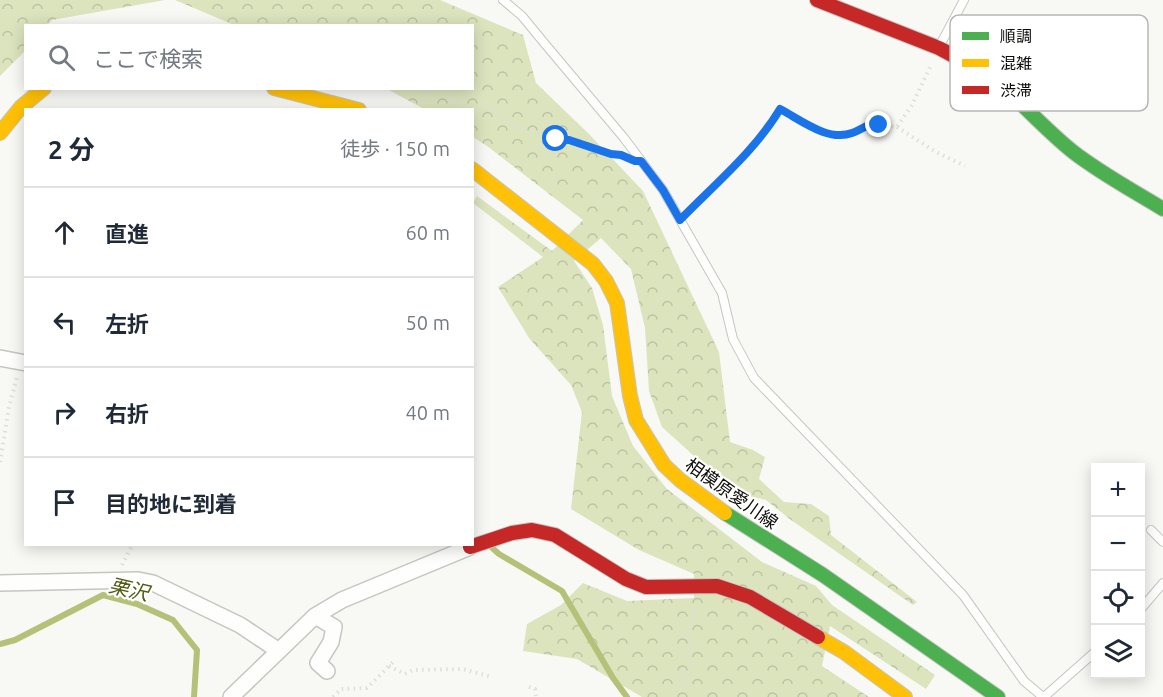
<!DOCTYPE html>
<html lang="ja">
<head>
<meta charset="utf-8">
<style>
	body { margin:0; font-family:Ubuntu,"Noto Sans JP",sans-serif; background:#f2f2f3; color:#1f2937 }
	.controls { position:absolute; right:18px; bottom:18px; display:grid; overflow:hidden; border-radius:0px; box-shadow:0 3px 15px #0003 }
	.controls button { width:54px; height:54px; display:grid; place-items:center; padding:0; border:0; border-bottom:2px solid #e0e1e3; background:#fff; color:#1f2937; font:30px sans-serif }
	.stop { position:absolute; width:18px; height:18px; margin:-14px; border:4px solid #1a73e8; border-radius:50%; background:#fff }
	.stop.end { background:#1a73e8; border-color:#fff; box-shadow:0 2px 6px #0008 }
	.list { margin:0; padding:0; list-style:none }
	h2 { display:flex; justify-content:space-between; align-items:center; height:78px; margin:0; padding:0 24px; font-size:26px }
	h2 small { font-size:20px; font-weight:400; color:#747a83 }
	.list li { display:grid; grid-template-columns:39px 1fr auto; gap:18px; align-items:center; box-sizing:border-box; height:90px; padding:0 24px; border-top:2px solid #e0e1e3 }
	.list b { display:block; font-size:22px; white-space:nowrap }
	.list em { font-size:20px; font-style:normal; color:#747a83 }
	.icon { flex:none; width:33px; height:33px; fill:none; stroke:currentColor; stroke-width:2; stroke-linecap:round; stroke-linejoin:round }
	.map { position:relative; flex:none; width:1163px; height:697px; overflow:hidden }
	.search { position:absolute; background:#fff; box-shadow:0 3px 15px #0003; left:24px; top:24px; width:450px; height:66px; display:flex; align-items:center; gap:15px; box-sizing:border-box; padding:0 21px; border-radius:0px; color:#747a83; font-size:22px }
	.panel { position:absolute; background:#fff; box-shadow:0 3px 15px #0003; left:24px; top:108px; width:450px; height:438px; border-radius:0px }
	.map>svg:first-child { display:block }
</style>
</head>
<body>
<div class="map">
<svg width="1163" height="697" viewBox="0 0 1163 697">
	<defs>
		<pattern id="forest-crowns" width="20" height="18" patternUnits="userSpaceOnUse" patternTransform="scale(1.5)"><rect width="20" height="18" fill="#dce4be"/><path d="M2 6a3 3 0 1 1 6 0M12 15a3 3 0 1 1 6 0" fill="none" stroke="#bcc2a2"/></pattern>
	</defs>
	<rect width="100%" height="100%" fill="#f8f9f4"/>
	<path fill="url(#forest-crowns)" d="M0,0H165L52,20L47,25L26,26L25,51L0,76Z
		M175,0H440L523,35L536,83L589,134L643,191L719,352L730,442L753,450L765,457L759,479L784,502L811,504L829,516L831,535L917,602L913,605L791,520L766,500L735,493L662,427L649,391L645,328L631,269L601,238L574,261L592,288L603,325L612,396L633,446L667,489L762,562L816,586L832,605L935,675L926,689L830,626L822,666L869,697H642L577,659L523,651L527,624L561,605L583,583L627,601L694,598V574L639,550L571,509L582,412L571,385L529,338L498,287L543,257L473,203L477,196L552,251L583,220L487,146L473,137L472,110L424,109L387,89L472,88V26L234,25Z"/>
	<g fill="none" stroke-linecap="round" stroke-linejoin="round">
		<path stroke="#b5c078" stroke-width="6" d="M489,545L499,554L562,591L613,678L627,697
			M0,644L15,640L103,595L137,604L173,620L197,650L194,697"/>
		<defs>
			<path id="lane" d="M503,0L522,16L545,44L624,138L663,190L722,293L733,339L754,378L963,595L1024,681L1043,697
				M939,47L964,0
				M1151,530L1163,542
				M1140,610L1163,583
				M1044,697L1096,651"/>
			<path id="street" d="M0,358L26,363
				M0,583L138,580L153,583L240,625L279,651
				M315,616L334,627L331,642L318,663L327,671
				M231,697L315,616L342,600L470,547L467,544"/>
			<path id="fast" d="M1016,99C1034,116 1052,135 1072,151C1100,173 1132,190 1163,209
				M725,513L823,575L998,697"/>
			<path id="slow" d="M274,88L359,110
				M0,133L21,107L44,88
				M472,169L593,264L606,281L617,303L630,396L636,420L664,465L680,480L725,513
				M818,637L844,652L905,697"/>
			<path id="jam" d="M817,0L939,48L991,76L1016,99
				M470,547L512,533L532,530L555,535L626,579L646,587L717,586L750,597L818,637"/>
		</defs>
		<use href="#lane" stroke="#c5c5c2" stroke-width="10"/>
		<use href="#street" stroke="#c5c5c2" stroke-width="18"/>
		<use href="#fast" stroke="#c5c5c2" stroke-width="16"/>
		<use href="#slow" stroke="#c5c5c2" stroke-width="16"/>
		<use href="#jam" stroke="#c5c5c2" stroke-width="16"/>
		<path stroke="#dededc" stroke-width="4" stroke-dasharray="1.5 4.5" stroke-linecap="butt" d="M446,88L452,101L461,106L472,109L486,106L490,107L498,115L512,124L532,132L569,140L611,154L622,155
			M423,110L428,88
			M897,127L936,152L965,166
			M689,211C720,179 757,148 780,109L827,134H851L868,124L897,127L912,105L931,65
			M0,462L9,407L17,377
			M122,565L133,544
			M389,666L405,674L413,670L463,669L492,677
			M529,687L535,689L536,697
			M680,687L686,684V681L681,675V671L695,665V662L687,656L693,647V645L687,641L696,605
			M333,697L341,689L367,688L394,661"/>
		<use href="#lane" stroke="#fefefd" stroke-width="8"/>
		<use href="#street" stroke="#fefefd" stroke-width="15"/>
		<use href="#fast" stroke="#4caf50" stroke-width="14"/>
		<use href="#slow" stroke="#ffc107" stroke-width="14"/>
		<use href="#jam" stroke="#c62828" stroke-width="14"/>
	</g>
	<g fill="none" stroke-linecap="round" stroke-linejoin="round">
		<path stroke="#1a73e8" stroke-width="8" d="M556,139L569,140L611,154L621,155L635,161H641L663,190L680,220C714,185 755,151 780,109C801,120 828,142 852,133C864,129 864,124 879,125"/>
	</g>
	<g text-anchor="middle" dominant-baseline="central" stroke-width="4.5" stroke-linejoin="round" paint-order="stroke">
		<g font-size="18" fill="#0c0c09" stroke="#fff">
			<text transform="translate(732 493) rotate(35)">相模原愛川線</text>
		</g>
		<g font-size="20" font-style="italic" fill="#525c13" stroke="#fff">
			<text transform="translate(129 589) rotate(13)">栗沢</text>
		</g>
	</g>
	<rect x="950" y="15" width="198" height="96" rx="9" fill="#fff" stroke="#b6b6b5" stroke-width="1.5"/>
	<rect x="962" y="32" width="27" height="8" fill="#4caf50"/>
	<rect x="962" y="59" width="27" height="8" fill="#ffc107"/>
	<rect x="962" y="86" width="27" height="8" fill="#c62828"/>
	<g font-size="16" fill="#0c0c09">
		<text x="1000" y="42">順調</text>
		<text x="1000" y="69">混雑</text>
		<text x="1000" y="96">渋滞</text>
	</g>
</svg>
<div class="controls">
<button>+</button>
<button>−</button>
<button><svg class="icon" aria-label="locate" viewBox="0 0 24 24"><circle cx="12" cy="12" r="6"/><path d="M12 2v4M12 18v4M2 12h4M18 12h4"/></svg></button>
<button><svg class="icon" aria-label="layers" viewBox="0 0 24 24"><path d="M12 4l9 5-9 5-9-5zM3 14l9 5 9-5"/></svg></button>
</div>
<div class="stop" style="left:556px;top:139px"></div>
<div class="stop end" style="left:879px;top:125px"></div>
<div class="search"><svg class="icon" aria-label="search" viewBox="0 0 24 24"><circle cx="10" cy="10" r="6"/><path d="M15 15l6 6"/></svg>ここで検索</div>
<section class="panel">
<h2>2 分<small>徒歩 · 150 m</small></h2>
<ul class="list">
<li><svg class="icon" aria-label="ahead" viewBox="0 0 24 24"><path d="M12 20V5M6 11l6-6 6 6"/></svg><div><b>直進</b></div><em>60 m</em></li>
<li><svg class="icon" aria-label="left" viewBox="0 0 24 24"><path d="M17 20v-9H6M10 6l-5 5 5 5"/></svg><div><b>左折</b></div><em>50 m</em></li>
<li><svg class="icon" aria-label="right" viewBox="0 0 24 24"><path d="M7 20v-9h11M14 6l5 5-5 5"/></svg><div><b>右折</b></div><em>40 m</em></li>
<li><svg class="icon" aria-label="arrive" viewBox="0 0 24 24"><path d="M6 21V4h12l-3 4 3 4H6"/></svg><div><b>目的地に到着</b></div></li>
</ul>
</section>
</div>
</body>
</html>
